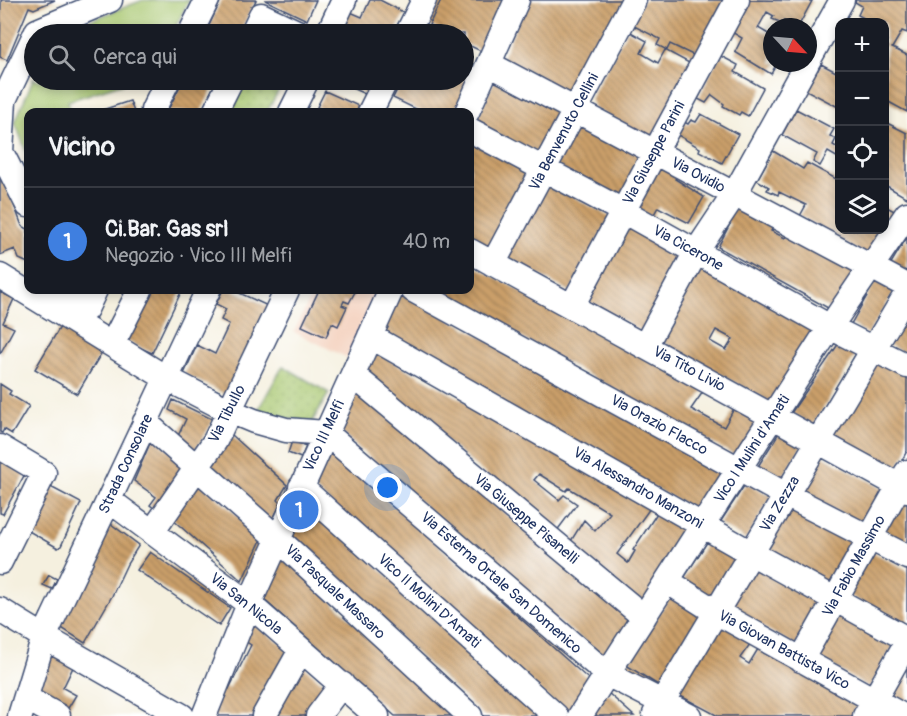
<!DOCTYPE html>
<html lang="it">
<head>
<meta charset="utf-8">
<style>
	body { margin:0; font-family:Pangolin,sans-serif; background:#20242c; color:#f1f3f6 }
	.controls { position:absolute; right:18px; top:18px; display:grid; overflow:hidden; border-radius:12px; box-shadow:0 3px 9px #0003 }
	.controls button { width:54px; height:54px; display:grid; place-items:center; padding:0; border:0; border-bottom:2px solid #363941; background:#171b24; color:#f1f3f6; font:30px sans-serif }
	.compass { position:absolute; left:763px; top:18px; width:54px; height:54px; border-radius:50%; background:#171b24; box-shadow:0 3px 9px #0003; rotate:116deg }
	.you { position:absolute; left:388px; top:488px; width:21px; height:21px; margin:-15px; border:4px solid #fff; border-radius:50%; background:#1a73e8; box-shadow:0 0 0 9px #1a73e833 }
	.badge { display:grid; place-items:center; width:39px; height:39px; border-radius:50%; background:#0b8043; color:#fff; font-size:20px; font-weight:700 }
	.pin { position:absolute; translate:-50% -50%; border:3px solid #fff; box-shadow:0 2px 6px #0006 }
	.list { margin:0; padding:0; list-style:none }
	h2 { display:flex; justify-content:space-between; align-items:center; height:78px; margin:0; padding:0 24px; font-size:26px }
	h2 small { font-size:20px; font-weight:400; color:#9ea1a6 }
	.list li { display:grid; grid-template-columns:39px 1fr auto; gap:18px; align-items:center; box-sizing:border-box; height:108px; padding:0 24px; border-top:2px solid #363941 }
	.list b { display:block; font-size:22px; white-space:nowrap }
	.list p { margin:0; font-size:20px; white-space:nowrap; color:#9ea1a6 }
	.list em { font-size:20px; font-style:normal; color:#9ea1a6 }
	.icon { flex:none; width:33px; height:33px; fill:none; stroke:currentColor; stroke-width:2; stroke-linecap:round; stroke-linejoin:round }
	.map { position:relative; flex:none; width:907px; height:716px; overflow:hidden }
	.search { position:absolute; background:#171b24; box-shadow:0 3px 9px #0003; left:24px; top:24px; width:450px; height:66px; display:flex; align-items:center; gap:15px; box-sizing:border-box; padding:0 21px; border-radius:33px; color:#9ea1a6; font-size:22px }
	.panel { position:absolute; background:#171b24; box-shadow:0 3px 9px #0003; left:24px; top:108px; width:450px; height:186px; border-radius:12px }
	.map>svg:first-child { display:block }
</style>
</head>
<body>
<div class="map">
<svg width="907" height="716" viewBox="0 0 907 716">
	<defs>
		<pattern id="garden-dots" width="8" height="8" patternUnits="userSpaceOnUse" patternTransform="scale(1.5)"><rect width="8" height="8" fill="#a7c66e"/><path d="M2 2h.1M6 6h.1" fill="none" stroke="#8faa62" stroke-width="1.8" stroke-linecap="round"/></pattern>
		<pattern id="building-back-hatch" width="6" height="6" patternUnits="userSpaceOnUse" patternTransform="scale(1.5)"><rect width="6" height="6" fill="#ca9f69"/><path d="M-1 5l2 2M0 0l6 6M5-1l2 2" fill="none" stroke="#a3825a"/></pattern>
	</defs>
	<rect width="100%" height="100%" fill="#fff"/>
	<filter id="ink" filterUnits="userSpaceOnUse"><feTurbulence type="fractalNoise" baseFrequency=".0167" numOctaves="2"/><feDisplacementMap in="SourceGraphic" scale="12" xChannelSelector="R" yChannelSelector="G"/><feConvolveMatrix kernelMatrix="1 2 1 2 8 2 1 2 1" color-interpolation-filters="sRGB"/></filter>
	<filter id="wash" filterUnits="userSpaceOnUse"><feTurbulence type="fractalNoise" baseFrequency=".008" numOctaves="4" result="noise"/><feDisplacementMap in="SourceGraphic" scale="24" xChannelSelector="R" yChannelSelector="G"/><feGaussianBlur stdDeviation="1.35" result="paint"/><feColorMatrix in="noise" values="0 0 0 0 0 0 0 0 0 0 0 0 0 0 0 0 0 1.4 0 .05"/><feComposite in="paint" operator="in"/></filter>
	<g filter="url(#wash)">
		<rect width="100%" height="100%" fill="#f5f0df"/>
		<path fill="#f4d3c0" d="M314,290H382L348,358L294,332Z"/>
		<path fill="#a7c66e" stroke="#617a66" stroke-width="1.5" d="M143,0H189L172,34H55Z
			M34,77V80H133L68,101L71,112H28V157L15,122Z"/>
		<path fill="url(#garden-dots)" stroke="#617a66" stroke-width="1.5" d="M244,80H284L267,112H227Z
			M283,366L329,393L312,422L255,415Z"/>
		<g id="blocks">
			<path fill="url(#building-back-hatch)" fill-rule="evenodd" d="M1,0H55L34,9L29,7L7,60L0,57Z
				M221,0H256L239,34H205Z
				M265,0H316L307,20Z
				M370,0H380L405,13L395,34H354L356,30L342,23L348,11L362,17Z
				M441,0H506L483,52L464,43V34H448L429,25Z
				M527,0H627L573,97L501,60Z
				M643,0H727L697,57L670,44L667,50L657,45L660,39L630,24Z
				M748,0L812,1L798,27L783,21L782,23L772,19L774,16L767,12L758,28L772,36V63H777L771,74L735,52L742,38L730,31Z
				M856,0H907V33L902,31L892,48L907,55V112L885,100V52L888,47L884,45L887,41L885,40V22H868L869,21L858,15L862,6L855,2Z
				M627,30L647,41L641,53L658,63L665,50L693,65L653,139L594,109L590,99Z
				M719,55L738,65L735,72L763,88L748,116L741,112L739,115L723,106L724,104L712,95L706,103L698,99Z
				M464,61L475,68L455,112H422L393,98L402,80H464Z
				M821,64L840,74V108L806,90L814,76L807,72L811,66L818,70Z
				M497,74L564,113L541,158L475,123Z
				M183,80H217L201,112H167Z
				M334,80H374L367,95Z
				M325,91L363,108L361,112H323L324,111L317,107Z
				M130,101L134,112H96Z
				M796,109L834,129L830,136L836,139L833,145L840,149V159L828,152L820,166L813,162L817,154L782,135Z
				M701,114L738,134L722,163L699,151L700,148L676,134L682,121L688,124L691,120L696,122Z
				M578,118L644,156L619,201L554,165Z
				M885,122L907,133V198L885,185Z
				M470,138L533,174L491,250L470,238Z
				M773,151L803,169L807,163L840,181V230H885V206L900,214L872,259L800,216L806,205L779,192L778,195L767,190L769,187L757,180Z
				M659,161L679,172L675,179L704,197L689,223L658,207L652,218L634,208Z
				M3,176L22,226L28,229V263L19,259L15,249L0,255V177Z
				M546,182L611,217L570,292L506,257Z
				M742,201L777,220L771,231L785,238L789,230L862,271L837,313L718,247L730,224L722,219Z
				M624,222L685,258L643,332L584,299Z
				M907,237V274L890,265Z
				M698,262L826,333L778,407L657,339ZM716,330L733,339L726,350L710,341Z
				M470,264L705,389L691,409L724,427L736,405L765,420L743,460L434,290H470Z
				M876,280L895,291L868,334L851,324Z
				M149,290H182L152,353L123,340Z
				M223,290H233L270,307L227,395L184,374L197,345L215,354L229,324L221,320L226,309L216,304Z
				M319,290H356L349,303L344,301L342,305L347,307L338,326L332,323L326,337L302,326Z
				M399,291L733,475L705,516L375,336Z
				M0,292L14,299L3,323L14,328L0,354Z
				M907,300V355L881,341Z
				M60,327L102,352L77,394L35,369Z
				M841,340L859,349L813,426L791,413Z
				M372,350L653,504L617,554L628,563L635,551L633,550L659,510L697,531L646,607L569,544L584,520L595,531L610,513L569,488L566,491L539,474L534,480L559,500L564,495L577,504L556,532L362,373Z
				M873,356L907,375V451L895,472L827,432Z
				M0,384L11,391L9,394L29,406L12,434L4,429L2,433L0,432Z
				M355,389L636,622L610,661L538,606L336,428Z
				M173,400L214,420L195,451L178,436L186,419L169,410Z
				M780,431L803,444L781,481L757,468Z
				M232,435L287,485L278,500L281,503L271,523L209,466Z
				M153,436L187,466L155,509L150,505L156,497L134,481Z
				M292,441L306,446L301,458L288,453Z
				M329,448L594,684L572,716H568L311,486Z
				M815,451L884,489L863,526L794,489Z
				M0,457L26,472L3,514L0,513Z
				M199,481L262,538L242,581L172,519Z
				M43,483L81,503L61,546L58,548L20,526Z
				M746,483L772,496L746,540L719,524Z
				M898,497L907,502V550L878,535Z
				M305,501L544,716H484L354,596L287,538Z
				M785,503L855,544L831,588L760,547Z
				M111,524L139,545L127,564L112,596L85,643L60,627Z
				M709,539L738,555L711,598L682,581Z
				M869,550L907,570V623L905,627L846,594Z
				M150,552L230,608L219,626L137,570Z
				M280,552L454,716H395L261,597Z
				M750,560L821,601L796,646L724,605Z
				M49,575L57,579L52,589L43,585Z
				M672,593L704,613L658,685L626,665Z
				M835,608L896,642L870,688L809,654Z
				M715,620L753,640L740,658L749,664L761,644L862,702L853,716H718L673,692Z
				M250,622L291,650L256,716H211L221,684L229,689L251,645L242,639Z
				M55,646L77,659L63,688L76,695L67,710L37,692Z
				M907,659V706L886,695Z
				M297,661L328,687L310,716H268Z
				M607,692L634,716H591Z"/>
		</g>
	</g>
	<g filter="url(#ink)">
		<use href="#blocks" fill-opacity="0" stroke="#3c4c71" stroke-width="1.5"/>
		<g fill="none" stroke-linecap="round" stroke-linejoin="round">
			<defs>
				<path id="minor" d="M36,34L37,31L110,0
					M190,34L207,0
					M252,34L261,15L301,34
					M328,34L344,0
					M407,34L424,0
					M808,61L842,0
					M489,64L907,286
					M0,96L4,100L1,152L28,205
					M4,100L34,37
					M153,112V110L168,80
					M215,112L231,80
					M291,112L307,80
					M370,112L386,80
					M467,112L517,0
					M470,130L623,211L830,327L907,366
					M470,251L907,490
					M493,264L634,0
					M0,276L166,378L230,411L254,421L286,430L326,433L607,674L689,716
					M413,290L786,495L907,557
					M57,294L86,309L95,290
					M572,306L737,0
					M118,333L140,290
					M370,336L751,553L907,639
					M645,346L696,252L734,195L807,63
					M353,375L644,617
					M145,422L278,539L470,716
					M0,447L44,473L0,562
					M301,487L556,716
					M109,500L249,604L377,716
					M153,531L215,441L287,290
					M667,581L716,612L903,716
					M0,610L44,637L182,716
					M801,660L907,472
					M26,698L58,716
					M655,714L907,293
					M20,716L44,637L208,290
					M204,716L249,604L391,290
					M264,716L301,650
					M318,716L342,684
					M580,716L830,327L907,214
					M865,716L907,642"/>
			</defs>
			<use href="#minor" stroke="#3c4c71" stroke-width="27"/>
			<use href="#minor" stroke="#fff" stroke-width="24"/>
		</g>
	</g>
	<g text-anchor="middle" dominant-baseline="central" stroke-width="4.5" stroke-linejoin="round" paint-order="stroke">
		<g font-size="15" fill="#1b2f5e" stroke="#fff">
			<text transform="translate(564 132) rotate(-62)">Via Benvenuto Cellini</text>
			<text transform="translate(654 153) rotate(-62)">Via Giuseppe Parini</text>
			<text transform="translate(698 175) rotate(28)">Via Ovidio</text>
			<text transform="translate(688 248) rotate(29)">Via Cicerone</text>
			<text transform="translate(689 369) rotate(28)">Via Tito Livio</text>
			<text transform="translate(227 414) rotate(-63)">Via Tibullo</text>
			<text transform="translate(659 425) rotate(29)">Via Orazio Flacco</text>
			<text transform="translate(324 436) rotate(-65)">Vico III Melfi</text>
			<text transform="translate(752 449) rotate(-57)">Vico I Mulini d'Amati</text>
			<text transform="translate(126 464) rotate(-65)">Strada Consolare</text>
			<text transform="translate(638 488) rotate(30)">Via Alessandro Manzoni</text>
			<text transform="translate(780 504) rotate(-59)">Via Zezza</text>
			<text transform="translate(526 519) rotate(40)">Via Giuseppe Pisanelli</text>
			<text transform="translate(854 566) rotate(-61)">Via Fabio Massimo</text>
			<text transform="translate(501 583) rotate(41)">Via Esterna Ortale San Domenico</text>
			<text transform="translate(335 592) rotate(43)">Via Pasquale Massaro</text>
			<text transform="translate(429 601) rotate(42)">Vico II Molini D'Amati</text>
			<text transform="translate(246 604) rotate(39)">Via San Nicola</text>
			<text transform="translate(784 650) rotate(29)">Via Giovan Battista Vico</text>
		</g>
	</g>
</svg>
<div class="controls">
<button>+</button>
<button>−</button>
<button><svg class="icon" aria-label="locate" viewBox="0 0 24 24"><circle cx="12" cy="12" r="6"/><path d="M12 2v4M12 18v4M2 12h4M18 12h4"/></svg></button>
<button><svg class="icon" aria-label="layers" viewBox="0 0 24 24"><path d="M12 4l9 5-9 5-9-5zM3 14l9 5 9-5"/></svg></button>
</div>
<svg class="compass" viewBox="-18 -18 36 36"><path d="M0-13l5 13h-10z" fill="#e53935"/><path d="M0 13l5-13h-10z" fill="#9ea1a6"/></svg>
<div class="you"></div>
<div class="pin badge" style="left:299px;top:510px;background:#3f7fe0">1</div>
<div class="search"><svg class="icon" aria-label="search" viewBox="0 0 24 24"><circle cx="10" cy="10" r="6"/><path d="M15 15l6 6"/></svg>Cerca qui</div>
<section class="panel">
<h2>Vicino<small></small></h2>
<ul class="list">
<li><span class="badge" style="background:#3f7fe0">1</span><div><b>Ci.Bar. Gas srl</b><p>Negozio · Vico III Melfi</p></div><em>40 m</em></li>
</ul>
</section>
</div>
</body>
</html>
